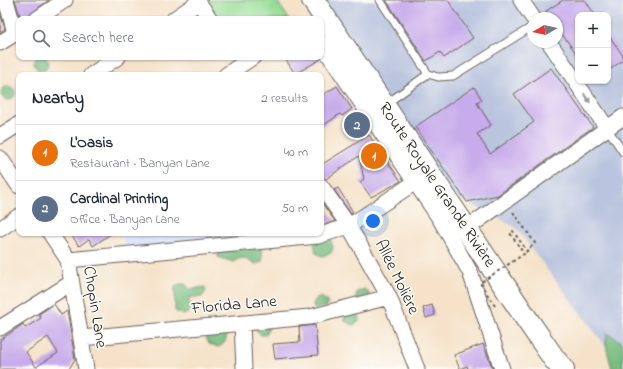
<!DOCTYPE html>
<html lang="en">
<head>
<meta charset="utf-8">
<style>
	body { margin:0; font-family:"Indie Flower",sans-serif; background:#f2f2f3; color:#1f2937 }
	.controls { position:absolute; right:12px; top:12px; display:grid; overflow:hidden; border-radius:8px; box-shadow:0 1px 3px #0004 }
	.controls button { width:36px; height:36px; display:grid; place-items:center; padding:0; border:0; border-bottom:1px solid #e0e1e3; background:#fff; color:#1f2937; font:20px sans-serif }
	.compass { position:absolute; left:527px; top:12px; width:36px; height:36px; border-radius:50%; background:#fff; box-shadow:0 1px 3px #0004; rotate:261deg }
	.you { position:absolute; left:373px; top:221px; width:14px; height:14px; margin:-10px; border:3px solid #fff; border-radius:50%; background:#1a73e8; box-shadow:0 0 0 6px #1a73e833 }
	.badge { display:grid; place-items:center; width:26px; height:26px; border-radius:50%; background:#7c3aed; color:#fff; font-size:13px; font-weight:700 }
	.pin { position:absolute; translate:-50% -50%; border:2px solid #fff; box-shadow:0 1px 4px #0006 }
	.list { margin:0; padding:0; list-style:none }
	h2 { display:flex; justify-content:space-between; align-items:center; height:52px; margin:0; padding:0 16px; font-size:17px }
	h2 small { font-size:13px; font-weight:400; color:#747a83 }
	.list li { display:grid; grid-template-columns:26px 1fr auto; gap:12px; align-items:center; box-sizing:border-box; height:56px; padding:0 16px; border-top:1px solid #e0e1e3 }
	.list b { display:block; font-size:15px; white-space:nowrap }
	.list p { margin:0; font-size:13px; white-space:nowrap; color:#747a83 }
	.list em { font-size:13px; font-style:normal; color:#747a83 }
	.icon { flex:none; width:22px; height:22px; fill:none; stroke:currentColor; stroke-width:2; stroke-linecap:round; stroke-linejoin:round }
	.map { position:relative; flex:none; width:623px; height:369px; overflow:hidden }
	.search { position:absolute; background:#fff; box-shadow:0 1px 3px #0004; left:16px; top:16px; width:308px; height:44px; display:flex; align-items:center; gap:10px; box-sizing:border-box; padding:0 14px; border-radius:8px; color:#747a83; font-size:15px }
	.panel { position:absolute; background:#fff; box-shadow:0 1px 3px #0004; left:16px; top:72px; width:308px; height:164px; border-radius:8px }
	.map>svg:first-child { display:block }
</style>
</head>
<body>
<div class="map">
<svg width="623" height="369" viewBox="0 0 623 369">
	<rect width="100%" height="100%" fill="#fdfcf7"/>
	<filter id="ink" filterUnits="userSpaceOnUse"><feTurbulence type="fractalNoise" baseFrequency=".025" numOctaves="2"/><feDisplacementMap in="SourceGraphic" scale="8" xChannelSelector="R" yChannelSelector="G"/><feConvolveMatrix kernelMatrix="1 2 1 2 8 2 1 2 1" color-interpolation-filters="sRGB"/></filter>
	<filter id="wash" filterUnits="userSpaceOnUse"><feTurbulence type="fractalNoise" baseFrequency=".012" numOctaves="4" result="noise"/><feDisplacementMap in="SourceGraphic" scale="16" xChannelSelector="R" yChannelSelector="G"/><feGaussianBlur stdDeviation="0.9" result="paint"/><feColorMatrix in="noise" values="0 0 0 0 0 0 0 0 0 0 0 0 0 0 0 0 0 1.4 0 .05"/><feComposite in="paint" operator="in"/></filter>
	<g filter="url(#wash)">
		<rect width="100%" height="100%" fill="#f5e2c9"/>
		<path fill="#d0daf9" d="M122,233H272L125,249Z"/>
		<path fill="#bac4de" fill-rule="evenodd" d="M320,0H623V369L515,227L444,190ZM578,15H608V81H578ZM533,18H557V42H533Z"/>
		<path fill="#95dc96" stroke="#587c59" d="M204,0H276L289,19H217Z"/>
		<path fill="#78bc7f" stroke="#4a6c4e" d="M34 63a7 7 0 1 1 14 0a7 7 0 1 1-14 0Z
			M1 93a7 7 0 1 1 14 0a7 7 0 1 1-14 0Z
			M330,238L333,247L331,253L322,256L316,253L314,243Z
			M239,248L262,249V262L255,264C249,259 241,255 234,262L218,257V252L230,250L234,252Z
			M180,284H185L190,289L205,287L206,291L202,297H190L189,301L191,309L188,313L184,315L175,311V286Z
			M364,289L368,292L370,296L356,299L357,292Z
			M321,297L327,301L328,306L314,309L313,304L315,300Z
			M358,311L360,319L357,323L353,325L345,321L344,316Z
			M269,327L266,335H261L257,331L256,329Z
			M225,330C228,338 226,344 218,347L209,344L206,338L207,331Z
			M607,333L623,343V369H612L606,346Z"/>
		<g id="blocks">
			<path fill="#c7abeb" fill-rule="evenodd" d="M15,0H49L24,19H21Z
				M386,0H448L473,38L444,58L440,52L426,61Z
				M563,0H585L595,15H578V56L557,27V18H551L546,11Z
				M0,12L5,29L0,32Z
				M608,34L623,56V60L608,71Z
				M284,57H320L321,59L295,74Z
				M551,68L593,127L498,195L467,202L415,127L474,87L482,100L477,103L491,125L477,134L490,154L534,122L514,94Z
				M337,86L352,109L342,116L340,114L321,127V96Z
				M369,135L401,181L371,197L360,182L364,179L359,156L326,179L321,177V165Z
				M338,188L353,212L351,214L334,190Z
				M321,202L335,221L321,226Z
				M70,233H112L93,246L89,239L79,246Z
				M54,304L61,315L67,311L75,359L69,369H0V340L23,324L25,328L41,318L39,314ZM48,337L58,353L36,367L26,352Z
				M432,305L435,315L426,318L423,308Z
				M315,325L318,355L275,359L273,344L300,342L299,327Z
				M483,344L493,369H468L467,366L460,369L454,355Z"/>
		</g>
	</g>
	<g filter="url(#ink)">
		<use href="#blocks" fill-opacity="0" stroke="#686159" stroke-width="1"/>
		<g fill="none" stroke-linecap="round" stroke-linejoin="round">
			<defs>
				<path id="lane" d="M380,0L428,74L438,77L453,76L533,26
					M386,104L428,74
					M607,128L623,152"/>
				<path id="street" d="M6,0L15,33
					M197,0L210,19
					M521,0L533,18
					M37,19L65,0
					M174,19L199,2
					M549,42L607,128
					M0,43L19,31
					M321,43L440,219L470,272L502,369
					M91,75L118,57
					M226,75L253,57
					M0,136L19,124
					M0,158L19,186
					M321,186L349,226L389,297L417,369
					M0,229L19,216
					M466,229L623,117
					M50,233L68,260L86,369
					M68,260L318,236L349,226L414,183
					M242,323L244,369
					M0,328L71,283
					M81,338L310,317L389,297"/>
				<path id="primary" d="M313,0L526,318L555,360L563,369"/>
			</defs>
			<use href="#lane" stroke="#686159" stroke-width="9"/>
			<use href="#street" stroke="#686159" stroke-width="17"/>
			<use href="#primary" stroke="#686159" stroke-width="24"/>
			<path stroke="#686159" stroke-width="2" stroke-dasharray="3 3" stroke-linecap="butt" d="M513,212L535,243L524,254"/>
			<use href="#lane" stroke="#fff" stroke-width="7"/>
			<use href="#street" stroke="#fff" stroke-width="15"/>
			<use href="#primary" stroke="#fff" stroke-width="22"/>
			<path stroke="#686159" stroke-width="2" stroke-dasharray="3 3" stroke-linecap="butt" d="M495,306L480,283L524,254L510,233L513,231L527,251"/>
		</g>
		<defs><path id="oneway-solid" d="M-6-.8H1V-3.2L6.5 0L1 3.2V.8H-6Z"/></defs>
		<use fill="#999" href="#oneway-solid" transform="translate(587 98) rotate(56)"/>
	</g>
	<g text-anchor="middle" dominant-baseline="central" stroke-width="3" stroke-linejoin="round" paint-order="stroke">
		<g font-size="17" fill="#1c1c1c" stroke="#fdfcf7">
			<text transform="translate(437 185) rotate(56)">Route Royale Grande Rivière</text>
			<text transform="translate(397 277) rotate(64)">Allée Molière</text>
			<text transform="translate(234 305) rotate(-5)">Florida Lane</text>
			<text transform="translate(95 307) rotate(81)">Chopin Lane</text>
		</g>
	</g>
</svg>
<div class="controls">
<button>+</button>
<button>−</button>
</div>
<svg class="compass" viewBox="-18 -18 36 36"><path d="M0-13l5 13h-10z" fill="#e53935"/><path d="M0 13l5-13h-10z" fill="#747a83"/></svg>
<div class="you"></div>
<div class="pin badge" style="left:374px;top:156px;background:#e8710a">1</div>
<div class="pin badge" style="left:357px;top:125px;background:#5c6f8a">2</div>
<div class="search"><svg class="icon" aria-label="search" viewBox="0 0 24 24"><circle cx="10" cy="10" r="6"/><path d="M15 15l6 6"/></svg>Search here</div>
<section class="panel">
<h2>Nearby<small>2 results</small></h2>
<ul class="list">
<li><span class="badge" style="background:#e8710a">1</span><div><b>L'Oasis</b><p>Restaurant · Banyan Lane</p></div><em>40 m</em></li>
<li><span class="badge" style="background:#5c6f8a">2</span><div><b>Cardinal Printing</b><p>Office · Banyan Lane</p></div><em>50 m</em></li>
</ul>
</section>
</div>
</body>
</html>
